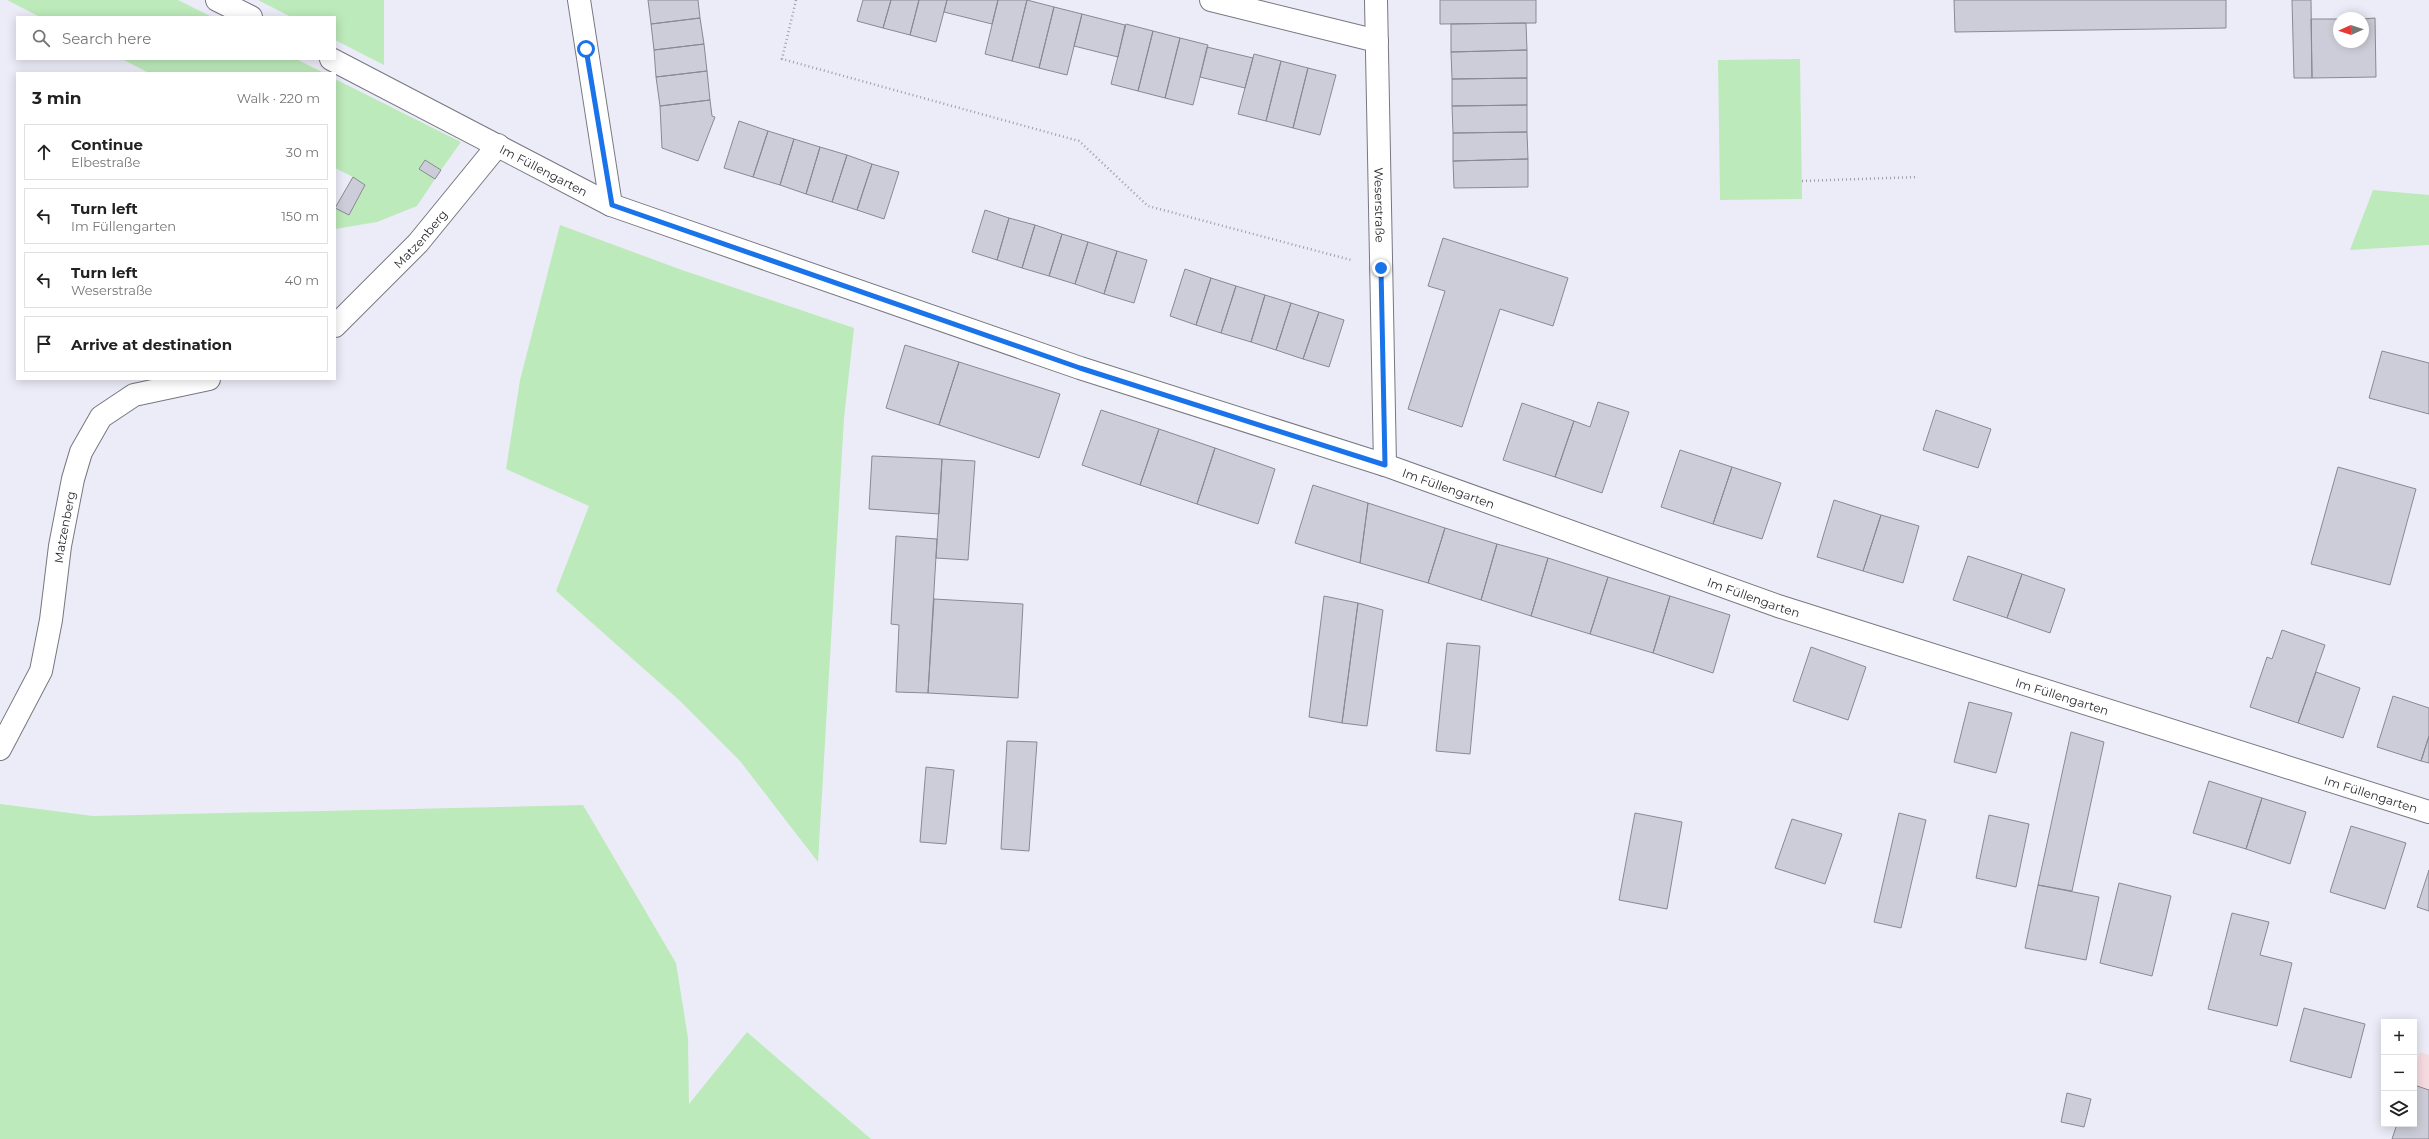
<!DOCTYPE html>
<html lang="en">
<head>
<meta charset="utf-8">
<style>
	body { margin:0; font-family:Montserrat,sans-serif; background:#f2f2f2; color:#222 }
	.controls { position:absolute; right:12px; bottom:12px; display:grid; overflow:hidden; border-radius:0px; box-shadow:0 2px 10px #0003 }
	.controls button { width:36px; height:36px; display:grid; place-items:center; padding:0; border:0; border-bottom:1px solid #e0e0e0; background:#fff; color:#222; font:20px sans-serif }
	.compass { position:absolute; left:2333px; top:12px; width:36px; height:36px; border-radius:50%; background:#fff; box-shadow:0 2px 10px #0003; rotate:267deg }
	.stop { position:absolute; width:12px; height:12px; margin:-9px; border:3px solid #1a73e8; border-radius:50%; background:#fff }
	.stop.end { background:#1a73e8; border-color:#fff; box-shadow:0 1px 4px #0008 }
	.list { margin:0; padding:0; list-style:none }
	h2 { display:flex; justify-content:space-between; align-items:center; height:52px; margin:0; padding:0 16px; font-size:17px }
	h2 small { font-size:13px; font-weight:400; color:#767676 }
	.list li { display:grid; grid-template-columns:26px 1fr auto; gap:12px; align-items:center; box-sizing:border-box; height:56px; margin:0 8px 8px; padding:0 8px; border:1px solid #e0e0e0; border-radius:0px }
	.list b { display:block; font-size:15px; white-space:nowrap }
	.list p { margin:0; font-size:13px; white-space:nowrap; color:#767676 }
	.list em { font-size:13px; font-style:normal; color:#767676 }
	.icon { flex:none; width:22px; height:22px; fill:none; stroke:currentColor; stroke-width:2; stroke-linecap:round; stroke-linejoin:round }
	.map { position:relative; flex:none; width:2429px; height:1139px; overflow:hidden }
	.search { position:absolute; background:#fff; box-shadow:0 2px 10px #0003; left:16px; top:16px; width:320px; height:44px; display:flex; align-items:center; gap:10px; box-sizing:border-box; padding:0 14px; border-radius:0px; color:#767676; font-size:15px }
	.panel { position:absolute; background:#fff; box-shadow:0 2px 10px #0003; left:16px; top:72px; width:320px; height:308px; border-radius:0px }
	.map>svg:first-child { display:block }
</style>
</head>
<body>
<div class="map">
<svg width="2429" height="1139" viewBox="0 0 2429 1139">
	<rect width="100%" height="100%" fill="#ececf8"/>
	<path fill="#f6dbe0" d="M2420,1052L2429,1055V1139H2392L2397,1124H2414V1070Z"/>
	<path fill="#bdeaba" d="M7,0H178L212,17H40Z
		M258,0H384V65L335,40V17H291Z
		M122,59H296L324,73H149Z
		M1800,59L1802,199L1720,200L1718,60Z
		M335,79L461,142L441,170L425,160L419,169L435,179L417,206L377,222L335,229V208L353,177L335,168Z
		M2373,190L2429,195V245L2350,250Z
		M560,225L682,270L854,328L844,418L818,862L740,761L679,700L556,591L589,506L506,469L520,380Z
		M0,804L93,816L583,805L676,963L688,1038L689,1104L747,1032L871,1139H0Z"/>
	<path fill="#cdcdd9" stroke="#898994" d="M648,0H698L700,18L651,24Z
		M863,0H891L883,28L857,21Z
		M891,0H919L910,35L883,28Z
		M919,0H947L936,42L910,35Z
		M947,0H998L992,24L944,12Z
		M998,0H1027L1012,61L985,54Z
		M1027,0L1054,7L1039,68L1012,61Z
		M1440,0H1536V23L1440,24Z
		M1954,0H2226V28L1955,32Z
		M2292,0H2311L2312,78H2294Z
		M1054,7L1082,14L1067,75L1039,68Z
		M1082,14L1125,25L1118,57L1074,46Z
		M700,18L704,44L654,50L651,24Z
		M2375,18L2376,77L2312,78L2311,19H2339V42H2363V19Z
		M1526,23L1527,50L1451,52V24Z
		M1126,24L1153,31L1138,91L1111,84Z
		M1153,31L1180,38L1165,98L1138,91Z
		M1180,38L1208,45L1193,105L1165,98Z
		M704,44L707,71L656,77L654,50Z
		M1207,47L1253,58L1245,88L1200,77Z
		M1527,50V78L1452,79L1451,52Z
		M1254,54L1281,61L1266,121L1238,114Z
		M1281,61L1308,68L1293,128L1266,121Z
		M1308,68L1336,75L1320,135L1293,128Z
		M707,71L710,100L660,106L656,77Z
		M1527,78V105L1452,106V79Z
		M710,100L712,116L715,117L698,161L662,148L660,106Z
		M1527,105V132L1453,133L1452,106Z
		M739,121L768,131L753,177L724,168Z
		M768,131L794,139L780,185L753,177Z
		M1527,132L1528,159L1453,161V133Z
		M794,139L820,147L806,194L780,185Z
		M820,147L847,155L832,202L806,194Z
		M847,155L872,164L857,210L832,202Z
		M1528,159V187L1454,188L1453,161Z
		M425,160L441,170L435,179L419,169Z
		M872,164L899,172L884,219L857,210Z
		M353,177L365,185L349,215L335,208Z
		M985,210L1009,218L997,260L972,252Z
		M1009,218L1035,225L1022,268L997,260Z
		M1035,225L1062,234L1049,276L1022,268Z
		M1062,234L1088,242L1075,284L1049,276Z
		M1443,238L1568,278L1553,326L1500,309L1462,427L1408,409L1445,291L1428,286Z
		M1088,242L1117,251L1104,294L1075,284Z
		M1117,251L1147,260L1134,303L1104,294Z
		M1185,269L1211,278L1196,325L1170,316Z
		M1211,278L1236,286L1221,333L1196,325Z
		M1236,286L1265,295L1251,342L1221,333Z
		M1265,295L1291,303L1276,350L1251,342Z
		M1291,303L1319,312L1303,359L1276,350Z
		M1319,312L1344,320L1329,367L1303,359Z
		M905,345L959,362L939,425L886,408Z
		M2382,351L2429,363V414L2369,398Z
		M959,362L1060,394L1039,458L939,425Z
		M1598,402L1629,412L1602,493L1555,477L1574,421L1590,427Z
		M1522,403L1574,421L1555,477L1503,460Z
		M1101,410L1159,429L1140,485L1082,465Z
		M1936,410L1991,429L1978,468L1923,450Z
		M1159,429L1215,448L1197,504L1140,485Z
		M1215,448L1275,469L1258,524L1197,504Z
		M1680,450L1732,467L1713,524L1661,507Z
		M872,456L942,459L939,514L869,509Z
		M942,459L975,461L968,560L936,558Z
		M1732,467L1781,483L1762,539L1713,524Z
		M2338,467L2416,489L2390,585L2311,564Z
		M1313,485L1368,503L1360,563L1295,543Z
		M1834,500L1881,515L1863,571L1817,557Z
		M1368,503L1445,528L1428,583L1360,563Z
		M1881,515L1919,526L1903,583L1863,571Z
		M1445,528L1497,544L1481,600L1428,583Z
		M896,536L937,539L928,693L896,692L899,625L891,624Z
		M1497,544L1548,558L1531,616L1481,600Z
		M1968,556L2022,574L2007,618L1953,600Z
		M1548,558L1608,577L1590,634L1531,616Z
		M2022,574L2065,589L2050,633L2007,618Z
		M1608,577L1670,596L1653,653L1590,634Z
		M1324,596L1358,603L1342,723L1309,717Z
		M1670,596L1730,615L1713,673L1653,653Z
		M934,599L1023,604L1018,698L928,693Z
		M1358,603L1383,610L1367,726L1342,723Z
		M2282,630L2325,645L2298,723L2250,707L2267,657L2272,659Z
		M1447,643L1480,646L1470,754L1436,751Z
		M1811,647L1866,667L1848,720L1793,701Z
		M2316,672L2360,688L2343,738L2298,723Z
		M2393,696L2429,708V736L2421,761L2377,747Z
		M1969,702L2012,713L1996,773L1954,762Z
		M2071,732L2104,742L2072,891L2038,885Z
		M2429,736V763L2421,761Z
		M1007,741L1037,742L1029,851L1001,849Z
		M926,767L954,770L946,844L920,842Z
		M2209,781L2262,798L2246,849L2193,833Z
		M2262,798L2306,812L2290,864L2246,849Z
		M1635,813L1682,822L1667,909L1619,900Z
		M1899,813L1926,820L1901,928L1874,922Z
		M1989,815L2029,824L2016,887L1976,878Z
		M1792,819L1842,834L1825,884L1775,868Z
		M2351,826L2406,843L2385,909L2330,892Z
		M2429,870V911L2417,907Z
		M2119,883L2171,896L2152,976L2100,963Z
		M2038,885L2099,897L2086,960L2025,948Z
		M2232,913L2269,922L2260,955L2292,963L2277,1026L2208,1009Z
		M2304,1008L2365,1024L2351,1078L2290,1061Z
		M2414,1085L2429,1090V1139H2392L2397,1124H2414Z
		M2067,1093L2091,1099L2084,1127L2061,1122Z"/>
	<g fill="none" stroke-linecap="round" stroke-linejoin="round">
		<defs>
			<g id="street">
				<path d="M217,0L251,17"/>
				<path d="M579,0L611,205"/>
				<path d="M1211,0L1377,41"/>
				<path id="s1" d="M1376,0L1385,465"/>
				<path id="s2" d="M331,59L611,205L1080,368L1385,465L1778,606L2429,812"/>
				<path id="s3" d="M335,326L418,243L498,145"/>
				<path id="s4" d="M0,749L41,671L51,620L60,546L73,479L81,452L101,417L134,395L209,379"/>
			</g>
		</defs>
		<use href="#street" stroke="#777782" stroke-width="24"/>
		<path stroke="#9d9da6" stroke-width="2.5" stroke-dasharray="1 3" stroke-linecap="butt" d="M796,0L782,59L1079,141L1148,206L1351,260
			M1802,181L1918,177"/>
		<use href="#street" stroke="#fff" stroke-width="22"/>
	</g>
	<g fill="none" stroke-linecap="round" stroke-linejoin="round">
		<path stroke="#1a73e8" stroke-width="5" d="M586,49L612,205L1080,368L1385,465L1381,268"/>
	</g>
	<g text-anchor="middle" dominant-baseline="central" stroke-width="3" stroke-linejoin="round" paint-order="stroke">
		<g font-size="12" fill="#2b2b30" stroke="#fafaff">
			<text stroke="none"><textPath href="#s2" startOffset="240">Im Füllengarten</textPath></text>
			<text stroke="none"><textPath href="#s1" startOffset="205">Weserstraße</textPath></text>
			<text stroke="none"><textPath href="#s3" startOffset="122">Matzenberg</textPath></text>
			<text stroke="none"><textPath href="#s2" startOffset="1200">Im Füllengarten</textPath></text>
			<text stroke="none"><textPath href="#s4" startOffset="234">Matzenberg</textPath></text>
			<text stroke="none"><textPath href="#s2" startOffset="1524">Im Füllengarten</textPath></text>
			<text stroke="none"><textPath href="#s2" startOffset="1848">Im Füllengarten</textPath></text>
			<text stroke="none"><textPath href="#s2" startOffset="2172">Im Füllengarten</textPath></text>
		</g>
	</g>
</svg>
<div class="controls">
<button>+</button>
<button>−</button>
<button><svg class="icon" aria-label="layers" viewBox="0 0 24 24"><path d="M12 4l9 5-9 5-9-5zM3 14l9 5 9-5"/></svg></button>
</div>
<svg class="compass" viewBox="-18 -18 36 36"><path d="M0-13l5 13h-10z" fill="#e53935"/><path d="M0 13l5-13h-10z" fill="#767676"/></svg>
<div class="stop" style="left:586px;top:49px"></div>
<div class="stop end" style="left:1381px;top:268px"></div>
<div class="search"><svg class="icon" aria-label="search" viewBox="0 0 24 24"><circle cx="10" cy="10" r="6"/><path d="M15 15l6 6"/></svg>Search here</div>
<section class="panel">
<h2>3 min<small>Walk · 220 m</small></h2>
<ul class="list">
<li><svg class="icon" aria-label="ahead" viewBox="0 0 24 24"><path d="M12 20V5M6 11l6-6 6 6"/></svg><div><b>Continue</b><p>Elbestraße</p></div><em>30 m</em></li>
<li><svg class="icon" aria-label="left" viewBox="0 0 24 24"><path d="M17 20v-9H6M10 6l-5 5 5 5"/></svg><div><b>Turn left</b><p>Im Füllengarten</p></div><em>150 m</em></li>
<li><svg class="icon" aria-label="left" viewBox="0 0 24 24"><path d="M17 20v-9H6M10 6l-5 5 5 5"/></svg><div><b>Turn left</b><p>Weserstraße</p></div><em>40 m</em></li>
<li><svg class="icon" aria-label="arrive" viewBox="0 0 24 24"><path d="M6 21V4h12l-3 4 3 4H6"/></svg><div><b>Arrive at destination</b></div></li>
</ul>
</section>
</div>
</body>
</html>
